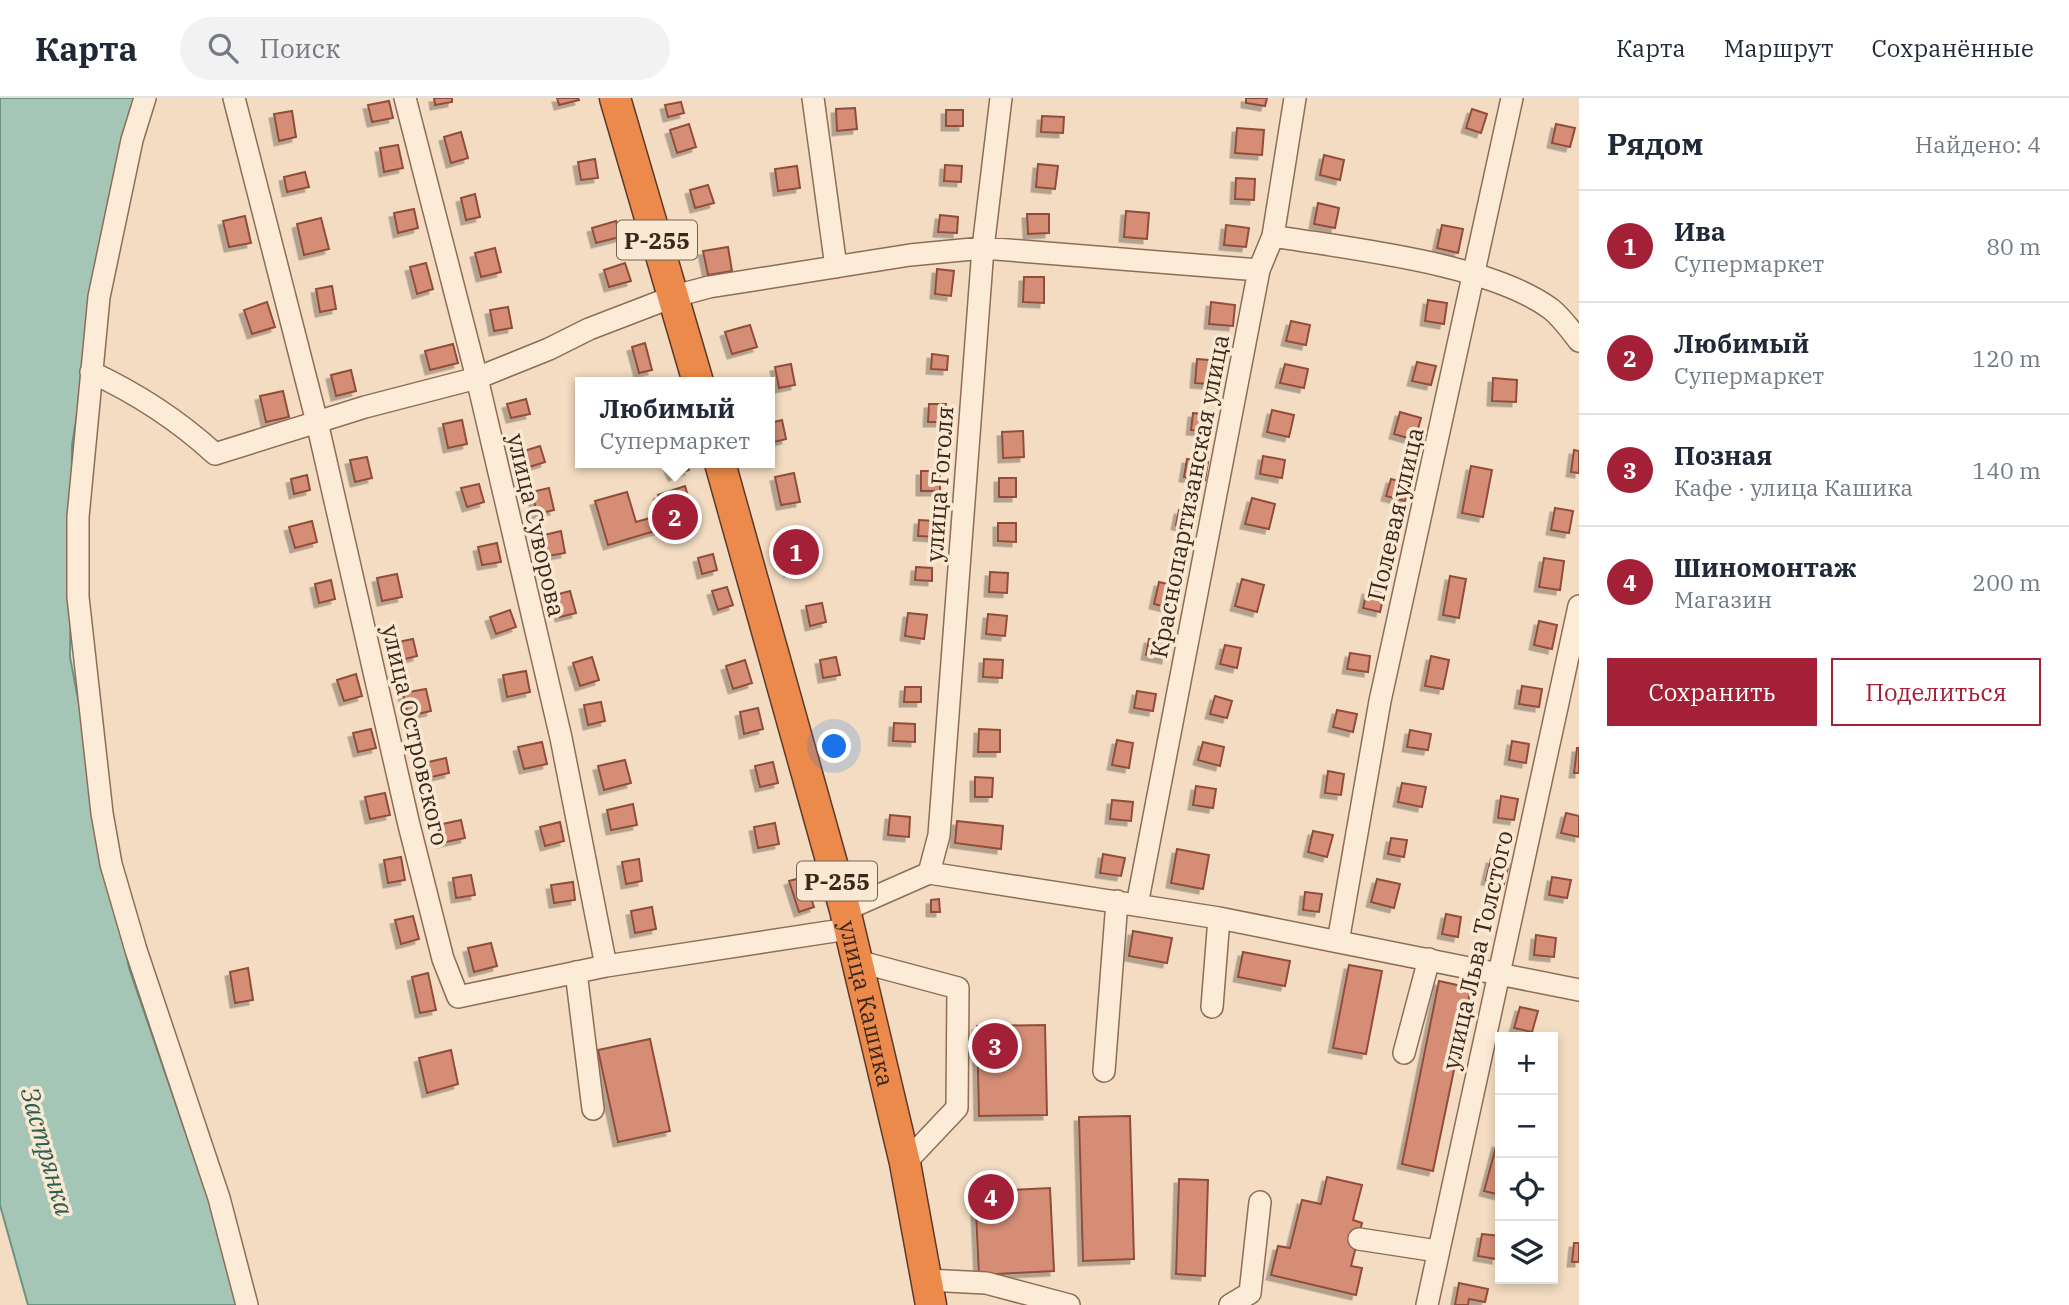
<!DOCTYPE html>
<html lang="ru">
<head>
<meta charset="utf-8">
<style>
	body { margin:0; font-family:"IBM Plex Serif",serif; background:#f2f2f3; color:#1f2937 }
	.controls { position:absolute; right:21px; bottom:21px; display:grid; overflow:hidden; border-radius:0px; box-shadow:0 4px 10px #0003 }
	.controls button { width:63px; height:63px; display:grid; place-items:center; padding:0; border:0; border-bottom:2px solid #e0e1e3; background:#fff; color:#1f2937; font:35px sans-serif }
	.you { position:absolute; left:835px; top:649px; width:24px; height:24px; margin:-18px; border:5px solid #fff; border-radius:50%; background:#1a73e8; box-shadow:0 0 0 10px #1a73e833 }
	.badge { display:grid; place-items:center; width:46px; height:46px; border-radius:50%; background:#a42036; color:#fff; font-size:23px; font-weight:700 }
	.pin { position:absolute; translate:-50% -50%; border:4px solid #fff; box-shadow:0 2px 7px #0006 }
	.popup { position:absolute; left:575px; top:279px; width:200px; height:91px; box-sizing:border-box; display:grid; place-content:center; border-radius:0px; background:#fff; filter:drop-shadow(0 2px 5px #0005); font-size:23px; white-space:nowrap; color:#747a83 }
	.popup b { font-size:26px; color:#1f2937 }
	.popup::after { content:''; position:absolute; left:50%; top:100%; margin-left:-14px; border:14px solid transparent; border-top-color:#fff }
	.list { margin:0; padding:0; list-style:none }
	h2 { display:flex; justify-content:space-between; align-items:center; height:91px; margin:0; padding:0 28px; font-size:30px }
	h2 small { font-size:23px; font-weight:400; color:#747a83 }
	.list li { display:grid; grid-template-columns:46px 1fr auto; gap:21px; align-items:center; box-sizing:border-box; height:112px; padding:0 28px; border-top:2px solid #e0e1e3 }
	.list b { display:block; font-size:26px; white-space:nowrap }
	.list p { margin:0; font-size:23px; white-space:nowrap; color:#747a83 }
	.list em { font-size:23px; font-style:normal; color:#747a83 }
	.actions { display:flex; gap:14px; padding:21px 28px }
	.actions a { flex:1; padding:16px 0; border:2px solid #a42036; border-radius:0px; text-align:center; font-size:24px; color:#a42036 }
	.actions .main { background:#a42036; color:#fff }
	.icon { flex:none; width:38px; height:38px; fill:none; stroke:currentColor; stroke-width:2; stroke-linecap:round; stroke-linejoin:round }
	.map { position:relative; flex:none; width:1579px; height:1207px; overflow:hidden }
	header { display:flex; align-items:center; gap:42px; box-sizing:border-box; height:98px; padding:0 35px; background:#fff; border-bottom:2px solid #e0e1e3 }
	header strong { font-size:33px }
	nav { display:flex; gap:38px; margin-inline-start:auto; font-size:24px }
	.search { width:490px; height:63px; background:#f2f2f3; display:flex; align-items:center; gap:18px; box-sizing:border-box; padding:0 24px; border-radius:38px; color:#747a83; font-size:26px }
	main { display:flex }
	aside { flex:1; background:#fff }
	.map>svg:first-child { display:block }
</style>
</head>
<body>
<header>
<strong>Карта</strong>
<div class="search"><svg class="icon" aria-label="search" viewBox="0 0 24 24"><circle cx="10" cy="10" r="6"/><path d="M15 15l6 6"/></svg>Поиск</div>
<nav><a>Карта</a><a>Маршрут</a><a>Сохранённые</a></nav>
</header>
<main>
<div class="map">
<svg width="1579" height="1207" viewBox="0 0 1579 1207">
	<defs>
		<filter id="shadow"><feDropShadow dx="-4.5" dy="4.5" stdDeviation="0" flood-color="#0004"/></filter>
	</defs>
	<rect width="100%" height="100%" fill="#f3dcc2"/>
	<path fill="#a5c5b6" stroke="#6a9483" stroke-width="2" d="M0,0H140L91,232L72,347L70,559L129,870L245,1207H28L0,1107Z"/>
	<path fill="#d58d74" stroke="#904e3a" stroke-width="2" filter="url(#shadow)" d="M434,0H452V4L435,7Z
		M557,0H578L579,2L559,7Z
		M1246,0H1267L1265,8L1246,5Z
		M389,3L393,20L372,24L368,7Z
		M681,4L684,15L668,19L665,7Z
		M855,10L857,31L837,33L836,11Z
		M1472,11L1487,16L1481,35L1466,30Z
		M946,12H963V28H946Z
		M292,13L296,39L279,43L274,16Z
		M1042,18L1064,19L1063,35L1041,34Z
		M689,26L696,49L677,55L670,32Z
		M1556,26L1575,30L1570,49L1552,45Z
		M1237,30L1264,32L1262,57L1235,55Z
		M461,34L468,60L451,65L444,39Z
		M398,47L403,70L384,74L380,50Z
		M1324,57L1344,62L1340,82L1320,77Z
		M595,61L598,80L581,82L578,64Z
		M1038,66L1058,68L1055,91L1036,89Z
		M945,67L962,68L961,84L944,83Z
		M797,68L800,90L778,93L775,71Z
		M305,74L309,89L287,94L284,79Z
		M1236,80L1255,81L1254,102L1235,101Z
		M708,87L714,105L695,110L690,92Z
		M475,96L480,119L466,122L461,100Z
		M1318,105L1339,110L1335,130L1314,126Z
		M414,111L418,130L398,135L394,115Z
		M1126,113L1149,115L1147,141L1124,139Z
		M1027,116H1049V135L1028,136Z
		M940,117L958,119L957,135L938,134Z
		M245,118L251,145L229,149L223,123Z
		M321,120L329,151L304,157L297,126Z
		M616,123L620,139L596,145L592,130Z
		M1226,127L1249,130L1246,149L1224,147Z
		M1442,127L1463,131L1458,155L1437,150Z
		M728,149L732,173L708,177L703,153Z
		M495,150L501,174L481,179L475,155Z
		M426,165L433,191L417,196L410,169Z
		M625,165L631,183L609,189L604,172Z
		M937,171L954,173L951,198L935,196Z
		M1024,179H1044V205L1023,204Z
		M332,188L336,211L320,214L316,191Z
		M1428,202L1447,205L1444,226L1425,223Z
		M267,204L275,229L252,236L244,212Z
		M1211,204L1235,207L1233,228L1209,226Z
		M508,209L512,230L494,233L490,212Z
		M1291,223L1310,227L1306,247L1286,243Z
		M750,227L757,249L732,256L725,234Z
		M645,245L652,272L639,275L632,249Z
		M453,246L458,265L430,272L425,253Z
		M932,256L948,258L947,272L931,271Z
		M1197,261L1221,263L1219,287L1195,285Z
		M1417,264L1436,268L1431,287L1412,283Z
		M791,266L795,287L779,290L775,269Z
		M1285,266L1308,271L1304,290L1280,285Z
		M351,272L356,293L336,298L331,277Z
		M1493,280L1517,282L1516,304L1492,303Z
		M283,293L289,319L266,324L260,298Z
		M526,301L530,316L511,320L507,306Z
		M929,306H946V324H928Z
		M1272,312L1294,317L1289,339L1267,334Z
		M1400,314L1421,320L1415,342L1394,336Z
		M1193,315L1214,317L1212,334L1191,332Z
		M462,322L467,346L448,350L443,326Z
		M782,322L786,341L770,345V325Z
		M1023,333L1024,359L1003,360L1002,334Z
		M540,348L545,364L526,370L521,354Z
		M1574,352L1579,353V375L1571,374Z
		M1263,358L1285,362L1282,380L1260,376Z
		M367,359L372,380L355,384L350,362Z
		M1187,361L1208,364L1205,382L1184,379Z
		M667,365H686L689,372L673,378Z
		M1471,368L1492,372L1483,419L1462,415Z
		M921,373H940V393H921Z
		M794,375L800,404L781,407L775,379Z
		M307,377L310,392L294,396L291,381Z
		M999,380H1016V399H999Z
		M1391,381L1410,386L1405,403L1386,398Z
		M479,386L484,404L467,409L461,390Z
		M685,388L695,421L608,447L595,403L627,394L636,424L664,416L658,397Z
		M549,390L554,412L537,416L532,394Z
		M1252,400L1275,406L1269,431L1245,426Z
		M1555,410L1573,413L1569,435L1551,432Z
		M1179,412L1197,415L1194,430L1176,427Z
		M919,422L936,423L935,439L918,438Z
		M312,423L317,444L295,450L289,429Z
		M998,425H1016V444L998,443Z
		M561,433L565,455L548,458L544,437Z
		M803,433L811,469L789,474L780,438Z
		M497,445L501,464L482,467L478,449Z
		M713,456L717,472L702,476L698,460Z
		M1544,460L1564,463L1560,492L1539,489Z
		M916,469L932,470V483L915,482Z
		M990,474L1008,475L1007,495L989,494Z
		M397,476L402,499L382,503L377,480Z
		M1450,478L1466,481L1459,520L1443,517Z
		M1242,481L1264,487L1257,514L1235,508Z
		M331,482L335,501L319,505L315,486Z
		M1159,484L1180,489L1175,511L1154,506Z
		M727,489L733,507L718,512L712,493Z
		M1367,492L1384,496L1380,514L1363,510Z
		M570,493L576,515L560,519L555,497Z
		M822,505L826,524L810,528L806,508Z
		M510,512L516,529L496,536L490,519Z
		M908,515L927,517L924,541L905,538Z
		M988,516L1007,518L1005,538L986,536Z
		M1539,523L1557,527L1552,551L1534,547Z
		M413,541L417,558L397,563L393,545Z
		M1149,541L1169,544L1166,561L1146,557Z
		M1225,547L1241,550L1237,570L1220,566Z
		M1350,555L1370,558L1368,574L1347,571Z
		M1431,558L1449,562L1443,591L1425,588Z
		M592,559L599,582L580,588L573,565Z
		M836,559L840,577L823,580L820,562Z
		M984,561L1003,562L1002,580L983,579Z
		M745,562L752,585L733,591L726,568Z
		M526,573L530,594L507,599L503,577Z
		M356,576L362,598L344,603L337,582Z
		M1522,588L1542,591L1539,609L1519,606Z
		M905,589H921V604H904Z
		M426,591L431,613L408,618L403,595Z
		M1137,593L1156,596L1153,613L1134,610Z
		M1215,598L1232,603L1227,620L1210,616Z
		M601,604L605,623L588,627L584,607Z
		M758,610L763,631L744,636L740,614Z
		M1337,612L1357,616L1353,634L1333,629Z
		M894,625L915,626V644L893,643Z
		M371,631L376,650L358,654L353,635Z
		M979,631L1000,632V654H978Z
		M1410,632L1431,636L1428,652L1407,649Z
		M1117,642L1133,645L1129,670L1112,667Z
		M1512,643L1529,646L1526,665L1509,662Z
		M542,644L547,666L524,671L518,649Z
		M1203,644L1224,649L1220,668L1198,662Z
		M1577,650H1579V675H1574Z
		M446,660L449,675L427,680L424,665Z
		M625,662L631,685L604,692L598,668Z
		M773,664L778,685L760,689L755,668Z
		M1328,673L1344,676L1341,697L1325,695Z
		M975,679L993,680L992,699H975Z
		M1402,685L1426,689L1422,709L1398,704Z
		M1196,688L1216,691L1213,710L1193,707Z
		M385,695L390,717L370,721L365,699Z
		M1501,698L1518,701L1514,722L1498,720Z
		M1112,702L1133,704L1131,723L1110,721Z
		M633,706L637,727L611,732L607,712Z
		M1566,715L1579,718V739L1561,735Z
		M890,717L910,719L909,739L888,737Z
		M461,722L465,740L441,745L438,727Z
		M957,723L1003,728L1001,751L955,745Z
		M560,724L564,743L545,748L540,729Z
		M775,725L779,746L758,750L754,729Z
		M1313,733L1333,737L1327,759L1308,754Z
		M1391,740L1407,742L1404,759L1388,756Z
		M1177,751L1209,757L1203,791L1171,785Z
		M1103,756L1125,760L1121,778L1100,775Z
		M401,759L405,782L388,785L384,762Z
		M639,761L642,783L626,786L622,764Z
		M1491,761L1509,766L1504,786L1486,782Z
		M471,777L475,797L456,800L453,780Z
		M804,779L814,809L799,814L789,783Z
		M1552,779L1571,782L1567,800L1549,797Z
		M1377,781L1400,786L1394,810L1371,804Z
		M573,784L575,802L554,805L551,787Z
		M1305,794L1322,796L1319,814L1303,812Z
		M939,801L940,814H931V802Z
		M652,809L656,831L635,835L631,813Z
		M1446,816L1461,819L1458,839L1442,836Z
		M413,818L419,841L401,846L395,822Z
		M1133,833L1172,840L1167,865L1129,858Z
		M1536,837L1556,840L1554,859L1534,857Z
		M491,845L497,868L474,874L468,850Z
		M1243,854L1290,863L1285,888L1238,879Z
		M1349,867L1382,873L1366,956L1333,950Z
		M248,870L253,902L235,905L230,874Z
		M428,875L436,912L420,915L412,879Z
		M1439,883L1471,890L1433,1073L1402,1066Z
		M1520,909L1538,913L1532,934L1514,930Z
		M1045,927L1047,1017L979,1018L977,928Z
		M650,941L670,1033L618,1044L598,952Z
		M451,952L458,986L427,995L419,960Z
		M1130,1018L1134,1161L1083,1163L1079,1019Z
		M1497,1045L1500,1046V1097L1484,1093Z
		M1327,1079L1362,1087L1353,1122L1362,1125L1351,1168L1362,1170L1356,1197L1271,1177L1278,1148L1290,1150L1302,1102L1321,1106Z
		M1179,1081L1208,1082L1205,1178L1176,1176Z
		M1050,1090L1054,1173L979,1177L975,1094Z
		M1482,1136L1500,1138L1496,1161L1478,1158Z
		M1574,1145H1579V1164H1572Z
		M1459,1185L1488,1191L1485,1204L1469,1201L1468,1207H1455Z"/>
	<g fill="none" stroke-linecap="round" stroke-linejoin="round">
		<defs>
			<path id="minor" d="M145,0L132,42L99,199L78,419V499L102,715L111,766L136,852L219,1100L247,1207
				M234,0L317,324L409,727L443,861L458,899L606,868L848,831
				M405,0L477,280L561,640L606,868
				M813,0L836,169
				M1273,138C1350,151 1489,165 1551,211C1562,220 1570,231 1579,243
				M91,274C138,296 177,321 215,356L365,309L477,280L549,251L589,231L675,198L709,189L910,157L983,150L1259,172
				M929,775L939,737L983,150L1001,0
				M1137,807L1259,172L1273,138L1295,0
				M845,812L929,775L1219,820L1579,892
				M1338,844L1380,603L1512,0
				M857,863L958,890L957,1010L905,1065
				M576,874L593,1011
				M1212,909L1219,820
				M1404,955L1429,861
				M1104,973L1117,803
				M1359,1141L1437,1153
				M927,1182L986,1185L1069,1207
				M1230,1207L1250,1195L1260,1104
				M1427,1207L1579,508"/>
			<g id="highway">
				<path d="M615,0L698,284"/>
				<path id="s1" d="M720,365L845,812L905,1065L931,1207"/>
			</g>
		</defs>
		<use href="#minor" stroke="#8f6c57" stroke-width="24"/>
		<use href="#highway" stroke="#5c3a2b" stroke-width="33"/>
		<use href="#minor" stroke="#fcebd6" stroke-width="21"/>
		<use href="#highway" stroke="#eb8a4a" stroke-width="30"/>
	</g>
	<g text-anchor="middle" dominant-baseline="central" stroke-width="7" stroke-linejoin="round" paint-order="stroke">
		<g fill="#f9e8d2" stroke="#756153" stroke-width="2">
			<rect x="617" y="122.5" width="80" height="39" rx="5"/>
			<rect x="797" y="763.5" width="80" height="39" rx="5"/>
		</g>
		<g font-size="23" font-weight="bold" fill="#3d271c">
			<text x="657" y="142">Р-255</text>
			<text x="837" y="783">Р-255</text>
		</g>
		<g font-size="24" fill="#3d271c" stroke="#f9e8d2">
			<text transform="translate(939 386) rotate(-86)">улица Гоголя</text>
			<text transform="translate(1189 398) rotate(-79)">Краснопартизанская улица</text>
			<text transform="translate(1395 416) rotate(-77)">Полевая улица</text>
			<text transform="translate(537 427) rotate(77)">улица Суворова</text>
			<text transform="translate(416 637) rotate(77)">улица Островского</text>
			<text transform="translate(1477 852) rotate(-77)">улица Льва Толстого</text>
			<text stroke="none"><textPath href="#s1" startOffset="560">улица Кашика</textPath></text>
		</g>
		<g font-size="26" font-style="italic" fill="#2a5e53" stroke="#f9e8d2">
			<text transform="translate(48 1053) rotate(74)">Застрянка</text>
		</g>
	</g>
</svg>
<div class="controls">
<button>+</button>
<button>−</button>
<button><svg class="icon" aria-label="locate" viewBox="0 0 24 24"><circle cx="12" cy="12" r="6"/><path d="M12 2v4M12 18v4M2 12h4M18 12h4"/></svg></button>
<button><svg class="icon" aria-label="layers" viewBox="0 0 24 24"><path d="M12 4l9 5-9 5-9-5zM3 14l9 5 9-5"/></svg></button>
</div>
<div class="you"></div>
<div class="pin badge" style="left:796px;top:454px">1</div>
<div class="pin badge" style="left:675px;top:419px">2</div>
<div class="popup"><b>Любимый</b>Супермаркет</div>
<div class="pin badge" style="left:995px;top:948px">3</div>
<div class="pin badge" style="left:991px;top:1099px">4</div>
</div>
<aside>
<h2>Рядом<small>Найдено: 4</small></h2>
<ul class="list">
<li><span class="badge">1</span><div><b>Ива</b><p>Супермаркет</p></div><em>80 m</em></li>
<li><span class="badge">2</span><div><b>Любимый</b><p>Супермаркет</p></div><em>120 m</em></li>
<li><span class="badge">3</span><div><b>Позная</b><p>Кафе · улица Кашика</p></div><em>140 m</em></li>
<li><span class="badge">4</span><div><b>Шиномонтаж</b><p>Магазин</p></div><em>200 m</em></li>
</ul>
<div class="actions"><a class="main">Сохранить</a><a>Поделиться</a></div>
</aside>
</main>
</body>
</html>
